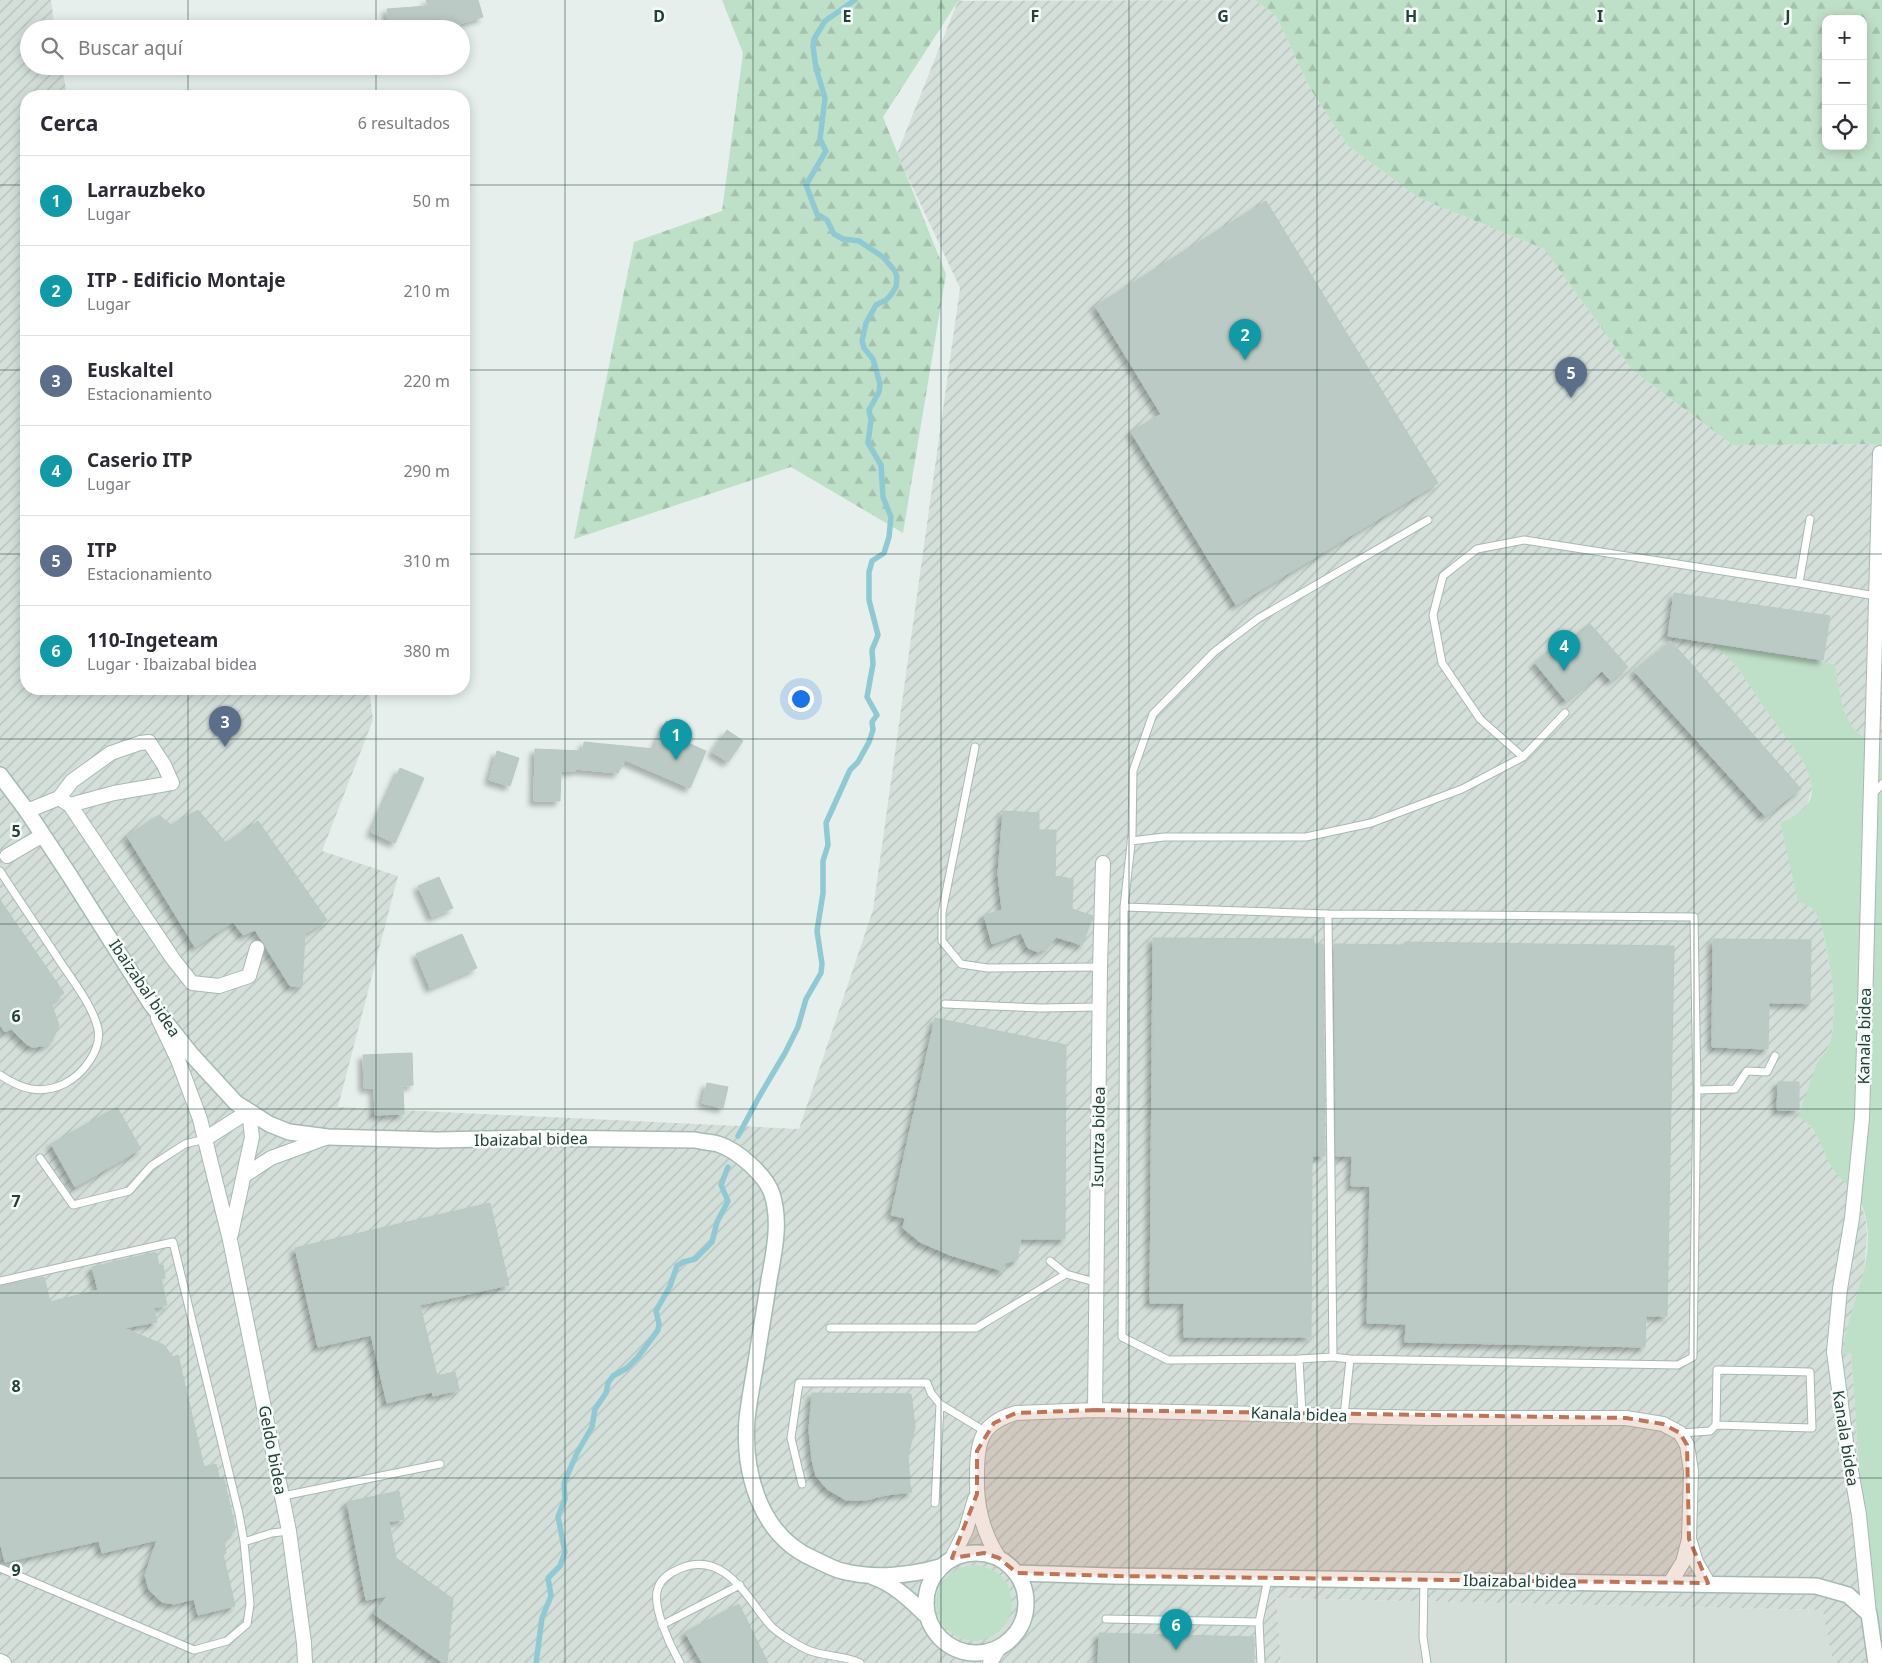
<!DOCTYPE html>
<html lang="es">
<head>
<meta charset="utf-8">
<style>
	body { margin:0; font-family:"Noto Sans",sans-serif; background:#f7f7f7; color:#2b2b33 }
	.controls { position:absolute; right:15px; top:15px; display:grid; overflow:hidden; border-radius:10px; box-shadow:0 2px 12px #0003 }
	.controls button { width:45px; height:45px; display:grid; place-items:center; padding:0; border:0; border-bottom:1px solid #e1e1e2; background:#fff; color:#2b2b33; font:25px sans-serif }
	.you { position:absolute; left:800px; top:698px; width:18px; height:18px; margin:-12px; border:4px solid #fff; border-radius:50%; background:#1a73e8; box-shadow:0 0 0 8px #1a73e833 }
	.badge { display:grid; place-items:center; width:32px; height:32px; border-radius:50%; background:#855347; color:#fff; font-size:16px; font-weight:700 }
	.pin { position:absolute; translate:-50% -41px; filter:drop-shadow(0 1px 2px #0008) }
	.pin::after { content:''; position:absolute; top:26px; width:18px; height:15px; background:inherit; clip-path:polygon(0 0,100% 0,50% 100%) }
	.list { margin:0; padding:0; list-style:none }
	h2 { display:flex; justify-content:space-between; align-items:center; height:65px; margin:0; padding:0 20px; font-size:21px }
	h2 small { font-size:16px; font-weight:400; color:#7c7c81 }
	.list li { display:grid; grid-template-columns:32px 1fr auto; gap:15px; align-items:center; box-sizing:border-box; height:90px; padding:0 20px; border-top:1px solid #e1e1e2 }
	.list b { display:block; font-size:19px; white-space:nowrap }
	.list p { margin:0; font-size:16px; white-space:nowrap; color:#7c7c81 }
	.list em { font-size:16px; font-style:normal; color:#7c7c81 }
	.icon { flex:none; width:28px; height:28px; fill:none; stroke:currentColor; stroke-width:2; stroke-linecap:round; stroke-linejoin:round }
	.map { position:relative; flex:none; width:1882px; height:1663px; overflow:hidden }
	.search { position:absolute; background:#fff; box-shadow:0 2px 12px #0003; left:20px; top:20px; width:450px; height:55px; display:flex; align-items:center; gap:12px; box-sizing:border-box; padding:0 18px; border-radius:28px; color:#7c7c81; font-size:19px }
	.panel { position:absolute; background:#fff; box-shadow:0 2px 12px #0003; left:20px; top:90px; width:450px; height:605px; border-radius:20px }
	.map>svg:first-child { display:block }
</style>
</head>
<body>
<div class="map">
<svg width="1882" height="1663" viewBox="0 0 1882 1663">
	<defs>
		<pattern id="industrial-furrows" width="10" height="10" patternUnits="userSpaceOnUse" patternTransform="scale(1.25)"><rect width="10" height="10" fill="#d4dfda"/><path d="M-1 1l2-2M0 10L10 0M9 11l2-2" fill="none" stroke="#b6c1bc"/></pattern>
		<pattern id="forest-firs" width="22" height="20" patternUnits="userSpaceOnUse" patternTransform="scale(1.25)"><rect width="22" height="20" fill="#bfe0c8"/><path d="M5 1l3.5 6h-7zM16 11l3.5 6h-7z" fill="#a4c1ad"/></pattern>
		<filter id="shadow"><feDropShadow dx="-4.5" dy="4.5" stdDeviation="2.5" flood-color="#0004"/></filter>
	</defs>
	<rect width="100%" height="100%" fill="#e6efeb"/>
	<path fill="#d4dfda" d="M1276,1598L1823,1610L1854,1663H1281Z"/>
	<path fill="url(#industrial-furrows)" d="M0,0H51L55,29H29V66H62L67,96H26V689H369L373,720L322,851L398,876L338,1107L799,1129L873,910L960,288L897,154L958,1L1255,0L1276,16L1311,90L1348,146L1419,198L1544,249L1632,370L1733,445L1877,444L1882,469V741L1869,739L1857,732L1848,721L1840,699L1835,664L1721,650L1735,665L1800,755L1810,774L1812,788L1807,806L1797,815L1780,822L1807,904L1812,908L1819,919L1824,936L1832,980L1834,1008L1832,1035L1828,1048L1817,1063L1805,1120L1817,1136L1828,1159L1857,1197L1864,1213L1866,1222L1867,1237L1864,1270L1844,1354L1851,1352L1870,1619L1877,1663H1833L1823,1610L1276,1598L1281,1663H0Z"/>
	<path fill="#bfe0c8" d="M1710,643L1835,664C1840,693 1842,740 1882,741V1663L1870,1619L1851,1353L1843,1354C1844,1346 1845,1337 1847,1328C1858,1288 1881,1238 1858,1198C1851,1186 1838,1178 1831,1166C1821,1148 1817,1126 1798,1117L1817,1063L1828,1048L1832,1035L1834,1008L1832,980L1824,936L1819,919L1812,908L1798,901L1780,822C1847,801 1791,745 1768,713C1751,689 1736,659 1710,643Z
		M936 1603a38 38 0 1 1 76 0a38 38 0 1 1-76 0Z"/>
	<path fill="url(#forest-firs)" fill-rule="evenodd" d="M722,0H964L958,1L883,117L946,274L903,533L791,467L574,539L634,242L722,211L743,53Z
		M1255,0H1882V469L1877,444L1733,445L1632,370L1544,249L1419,198L1348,146L1311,90L1276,16ZM1826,19H1863V146H1826Z"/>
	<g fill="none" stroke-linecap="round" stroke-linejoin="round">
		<path stroke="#8ec9d4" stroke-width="5.5" d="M738,1136L759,1097L785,1053L798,1027L806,999L821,973L822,964L817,931L823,893V861L828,845L826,823L850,770L858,762L869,742L873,730L872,722L877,715L867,697L873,664L872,650L878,635L869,600V572L872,561L884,553L889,537L891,517L883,497L881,465L868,443L871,420L869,410L879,392L880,384L873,359L864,348L862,341L866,323L876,305L886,300L890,296L896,287L897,277L895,271L883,257L859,241L843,239L834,234L827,220L817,214L806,185L826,151L820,139L825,98L816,68L813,46L814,39L825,21L855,0
			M536,1663L542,1618L551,1596L548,1578L560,1566L565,1552L558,1517L565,1499L564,1483L577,1453L592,1427L595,1409L606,1393L608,1383L613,1376L627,1368L638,1357L658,1330L659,1324L656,1311L670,1286L677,1266L683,1262L695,1259L712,1242L717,1222L728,1201L721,1185L728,1167"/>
	</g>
	<path fill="#bbcac4" stroke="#b8c9c2" filter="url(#shadow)" d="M426,0H478L483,17L442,29H435L434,27L388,29L387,9L428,6Z
		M1266,201L1438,483L1236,605L1131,432L1161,414L1095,306Z
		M1674,593L1830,616L1823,660L1668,636Z
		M1590,624L1628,667L1611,681L1602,671L1566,701L1535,663L1562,641L1565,646Z
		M1671,641L1801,789L1765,816L1634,671Z
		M666,721L692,733L688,743L706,751L690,788L625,760L618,773L575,769V771H561L560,801H534L535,749L583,751L584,742L654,749Z
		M727,730L743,741L728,762L712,752Z
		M497,751L519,758L510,786L489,780Z
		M400,768L424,778L395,843L371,832Z
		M198,810L226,843L258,821L327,920L305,934L302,986H290L255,930L243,935L233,922L195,947L127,836L159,815L171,825Z
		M1003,811L1039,813V830H1056L1055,876L1073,879L1072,909L1093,916L1082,945L1056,937L1047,948L1038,952L1028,948L1021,933L992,944L984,915L1002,910L998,874Z
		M439,877L453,908L432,917L418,886Z
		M0,900L64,993L51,1003L59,1025L52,1041L45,1046L32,1047L26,1044L11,1029L5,1032L0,1025Z
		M462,934L477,968L430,988L416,954Z
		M1153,938L1314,939V944H1323L1325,1156H1312L1311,1337H1184V1303H1150Z
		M1713,939L1811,940L1810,1003H1769L1768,1049L1712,1047Z
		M1404,942L1674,946L1667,1316H1646L1645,1347L1405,1342L1406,1324L1367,1323L1370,1186H1351L1352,1156H1336L1334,944L1404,945Z
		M935,1018L1066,1045L1065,1239H1021L1017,1260L1005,1263L1003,1271L950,1255L920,1242L903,1228L905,1218L891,1215Z
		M412,1053L413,1085L403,1086L404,1114L375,1115L374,1088H364L363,1055Z
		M1778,1082H1799V1110H1777Z
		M707,1083L728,1087L723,1108L702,1103Z
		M117,1107L141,1149L75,1187L51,1144Z
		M490,1203L509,1285L420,1305L437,1376L455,1372L459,1390L433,1396L432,1392L387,1403L371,1335L318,1347L295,1248Z
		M156,1252L159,1265H163L165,1278L161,1279L167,1305L154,1308L157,1322L124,1328L164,1345L173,1357L178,1355L204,1467L216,1464L220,1480L224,1479L234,1523L235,1530L224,1541L226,1553L223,1554L235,1606L198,1615L194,1599L174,1604L162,1602L149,1590L145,1575L157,1540L102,1553L99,1541L5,1562L0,1542V1286L44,1277L50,1302L98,1290L92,1267Z
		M812,1393L911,1394L915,1427L908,1456L910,1485L912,1492L886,1495L866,1500H846L827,1489L816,1476L812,1460L809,1430Z
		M399,1491L404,1519L389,1522L396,1558L453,1599L447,1663H443L374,1614L387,1596L366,1600L347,1502Z
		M739,1604L768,1663H702L685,1632Z
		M1099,1633L1254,1637V1663H1098Z"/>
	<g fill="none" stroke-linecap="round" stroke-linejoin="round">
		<defs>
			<path id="lane" d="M1799,583L1876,596
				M975,747L942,913V941L961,964L987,968L1100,967
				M1523,757L1480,719L1442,663L1433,615L1443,576L1477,549L1524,540L1799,583L1810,519
				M1872,795L1882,784
				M1131,841L1164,837H1306L1371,823L1462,789L1523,757L1565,713
				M0,871C20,902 41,932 61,963C73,980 94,1009 98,1029C102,1051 82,1075 64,1084C40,1095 21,1089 0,1075
				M1124,907L1132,835L1133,771L1153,714L1214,652L1259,618L1428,520
				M1328,914L1333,1357
				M945,1004L1041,1008L1099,1007
				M1697,1090L1735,1089L1747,1071L1767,1072L1775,1056
				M40,1158L73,1205L129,1191L151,1166L185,1144L205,1139
				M1050,1261L1066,1274
				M0,1281L173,1242L239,1514L244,1542L272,1533L289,1531
				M830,1328H976L1066,1274L1095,1282
				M1299,1359L1333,1357L1350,1359
				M1302,1414L1299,1359L1168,1360L1122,1337L1124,907L1328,914L1694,917L1697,1090L1693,1357L1678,1365L1350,1359L1344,1416
				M1681,1433L1710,1431L1716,1425L1812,1428L1810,1372L1717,1370L1716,1425
				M802,1484L791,1438L799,1383H927L931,1393L940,1404
				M283,1496L440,1464
				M935,1503L940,1404L986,1432
				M0,1568L194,1650L227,1641L247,1624L250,1604L244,1542
				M1424,1580L1423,1637L1427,1663
				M1106,1619L1259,1622L1261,1663
				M1259,1622L1268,1579
				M662,1625L740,1585
				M680,1663C671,1647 651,1606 658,1588C661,1578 670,1573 679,1569C724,1549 747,1598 770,1625C777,1633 799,1646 808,1650C824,1657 844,1655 860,1663"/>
			<path id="street" d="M70,805L173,959L192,983L219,986L249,976L257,948
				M27,811L59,798L72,781L111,753L140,743L149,742L164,765L172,783L114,793L70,805L59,798
				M7,856L43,835
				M158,1018L178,1060L200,1119L230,1240L289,1531L304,1643L305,1663
				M205,1139L249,1111L252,1137L231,1234
				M245,1175L271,1158L328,1137
				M1095,1410L1100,967L1103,863
				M1689,1539L1696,1562L1708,1583
				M952,1558L966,1530L975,1499
				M999,1558C982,1531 976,1505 977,1474C977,1441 981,1423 1016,1413L1095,1410L1429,1418H1626L1663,1424L1680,1433L1687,1445L1691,1471L1689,1539L1683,1562L1670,1583
				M1869,1614L1859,1515L1846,1442L1834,1352L1840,1289L1852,1218L1862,1118L1880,453
				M0,1661L4,1663
				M990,1663L999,1648"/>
			<path id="secondary" d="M0,775L27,811L68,873L151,1004L191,1054L236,1103L269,1124L289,1132L328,1137L437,1140L540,1138L695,1140C703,1142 710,1142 718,1144C737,1150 766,1175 772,1194C781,1222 774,1252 769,1280C765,1307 760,1335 756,1362C753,1381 749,1400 747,1419C743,1473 760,1536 814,1559C823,1563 833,1569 842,1571C873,1579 909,1576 940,1567
				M926 1603a50 50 0 1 1 100 0a50 50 0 1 1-100 0Z
				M1017,1573L1113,1576L1816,1586L1848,1595L1869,1614L1876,1663
				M873,1577C894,1584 910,1600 926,1615"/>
		</defs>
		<use href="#lane" stroke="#a8b8b2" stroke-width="9"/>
		<use href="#street" stroke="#a8b8b2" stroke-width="16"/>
		<use href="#secondary" stroke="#a4bbb3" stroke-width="18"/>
		<use href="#lane" stroke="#fff" stroke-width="7"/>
		<use href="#street" stroke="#fff" stroke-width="14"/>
		<use href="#secondary" stroke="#fff" stroke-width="15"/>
	</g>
	<path fill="#c07456" fill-opacity="0.2" stroke="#c07456" stroke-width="4" stroke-dasharray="10 6" stroke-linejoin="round" d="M1095,1410L1626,1418L1663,1424L1680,1433L1687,1445L1689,1539L1708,1583L1113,1576L1017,1573L999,1558L984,1553L952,1558L977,1494V1451L994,1423L1016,1413Z"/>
	<path fill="none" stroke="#24423a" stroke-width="1" stroke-opacity="0.55" d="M188,0V29M376,0V29M565,0V1663M753,0V1663M941,0V1663M1129,0V1663M1317,0V1663M1506,0V1663M1694,0V1663M188,66V96M376,66V96M0,185H26M464,185H1882M0,370H26M464,370H1882M0,554H26M464,554H1882M188,689V1663M376,689V1663M0,739H1882M0,924H1882M0,1109H1882M0,1293H1882M0,1478H1882"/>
	<g text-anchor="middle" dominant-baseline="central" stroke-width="5" stroke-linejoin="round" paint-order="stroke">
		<g font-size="16" fill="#24423a" stroke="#f7fbf9">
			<text transform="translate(145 988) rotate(56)">Ibaizabal bidea</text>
			<text transform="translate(1864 1036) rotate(-89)">Kanala bidea</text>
			<text transform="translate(1098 1137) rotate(-89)">Isuntza bidea</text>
			<text transform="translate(531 1139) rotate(-1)">Ibaizabal bidea</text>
			<text transform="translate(1299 1414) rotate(2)">Kanala bidea</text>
			<text transform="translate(1846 1438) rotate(81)">Kanala bidea</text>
			<text transform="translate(273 1450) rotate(79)">Geldo bidea</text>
			<text transform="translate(1520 1581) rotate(1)">Ibaizabal bidea</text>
		</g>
	</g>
	<g font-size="16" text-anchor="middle" font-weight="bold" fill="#24423a" stroke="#f7fbf9" stroke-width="5" stroke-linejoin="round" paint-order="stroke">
		<text x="659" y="22">D</text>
		<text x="847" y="22">E</text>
		<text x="1035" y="22">F</text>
		<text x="1223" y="22">G</text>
		<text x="1411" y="22">H</text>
		<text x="1600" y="22">I</text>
		<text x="1788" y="22">J</text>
		<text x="16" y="837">5</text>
		<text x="16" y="1022">6</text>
		<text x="16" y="1207">7</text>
		<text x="16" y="1392">8</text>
		<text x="16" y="1576">9</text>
	</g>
</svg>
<div class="controls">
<button>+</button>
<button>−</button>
<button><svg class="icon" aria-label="locate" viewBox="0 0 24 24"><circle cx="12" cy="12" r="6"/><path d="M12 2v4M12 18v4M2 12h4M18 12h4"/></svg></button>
</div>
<div class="you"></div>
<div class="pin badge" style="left:676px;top:760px;background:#0f9aa8">1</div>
<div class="pin badge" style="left:1245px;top:360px;background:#0f9aa8">2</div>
<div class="pin badge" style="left:225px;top:747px;background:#5c6f8a">3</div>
<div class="pin badge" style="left:1564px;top:671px;background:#0f9aa8">4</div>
<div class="pin badge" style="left:1571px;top:398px;background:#5c6f8a">5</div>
<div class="pin badge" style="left:1176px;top:1650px;background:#0f9aa8">6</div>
<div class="search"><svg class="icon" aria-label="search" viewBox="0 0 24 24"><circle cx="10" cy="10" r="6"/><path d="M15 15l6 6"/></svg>Buscar aquí</div>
<section class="panel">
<h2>Cerca<small>6 resultados</small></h2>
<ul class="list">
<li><span class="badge" style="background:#0f9aa8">1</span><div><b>Larrauzbeko</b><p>Lugar</p></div><em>50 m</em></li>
<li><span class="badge" style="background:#0f9aa8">2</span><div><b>ITP - Edificio Montaje</b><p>Lugar</p></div><em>210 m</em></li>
<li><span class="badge" style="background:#5c6f8a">3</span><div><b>Euskaltel</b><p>Estacionamiento</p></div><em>220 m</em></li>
<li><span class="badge" style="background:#0f9aa8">4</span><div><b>Caserio ITP</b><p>Lugar</p></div><em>290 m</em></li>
<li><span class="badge" style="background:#5c6f8a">5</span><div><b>ITP</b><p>Estacionamiento</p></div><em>310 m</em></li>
<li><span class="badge" style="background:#0f9aa8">6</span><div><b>110-Ingeteam</b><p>Lugar · Ibaizabal bidea</p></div><em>380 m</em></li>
</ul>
</section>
</div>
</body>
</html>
